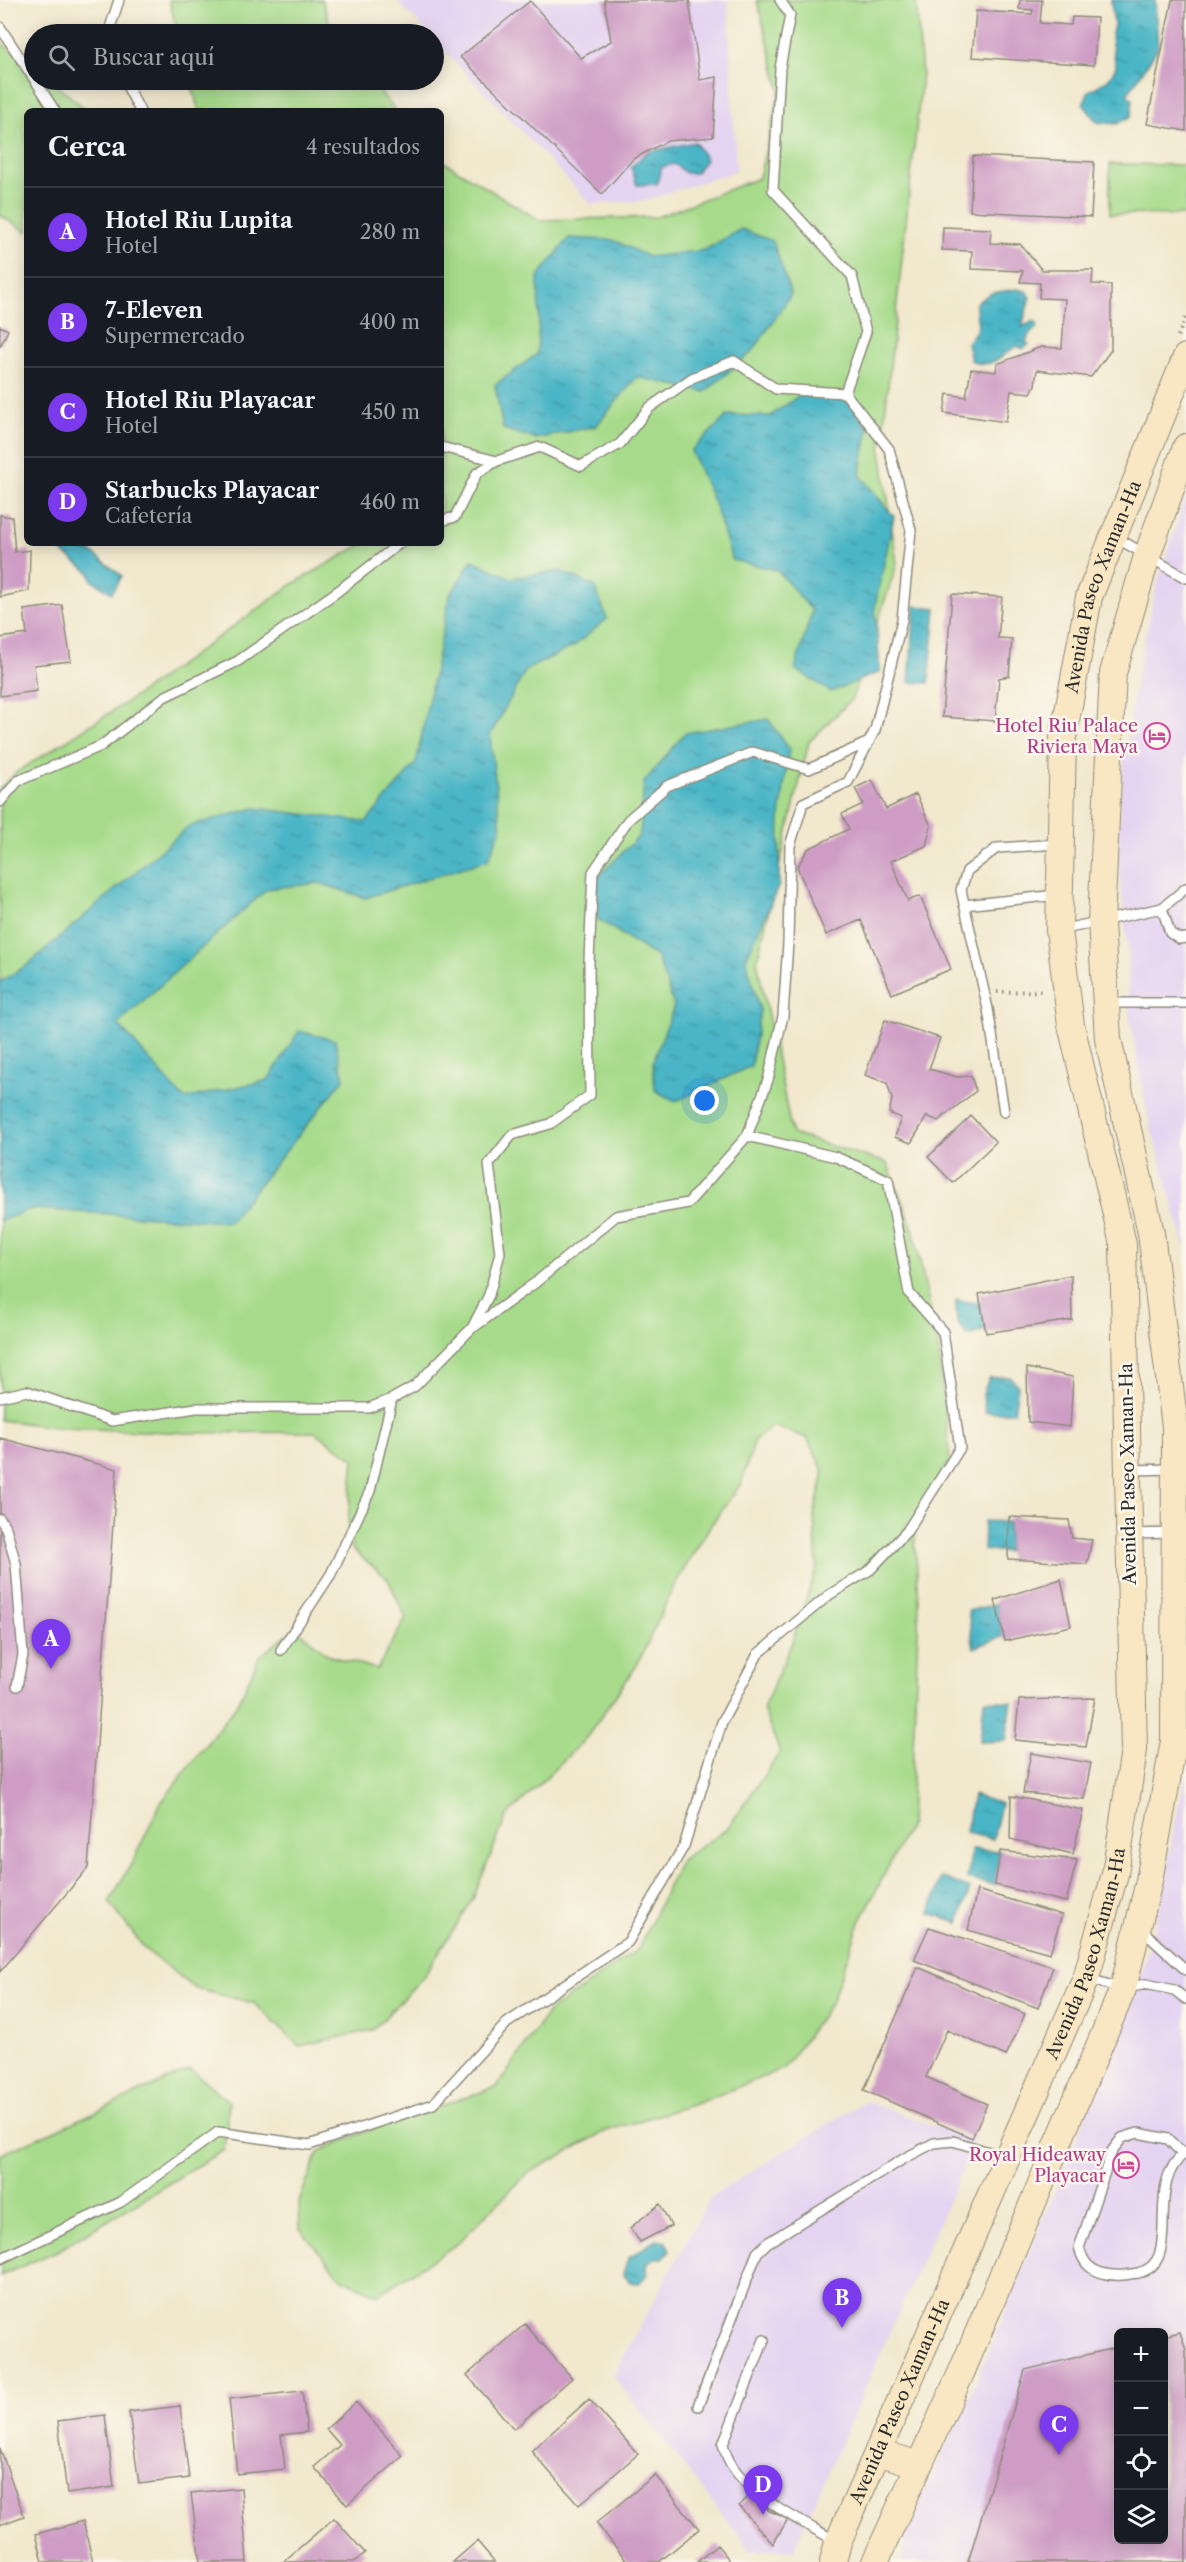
<!DOCTYPE html>
<html lang="es">
<head>
<meta charset="utf-8">
<style>
	body { margin:0; font-family:"Libre Caslon Text",serif; background:#242831; color:#f1f3f6 }
	.controls { position:absolute; right:18px; bottom:18px; display:grid; overflow:hidden; border-radius:9px; box-shadow:0 3px 15px #0003 }
	.controls button { width:54px; height:54px; display:grid; place-items:center; padding:0; border:0; border-bottom:2px solid #363941; background:#171b24; color:#f1f3f6; font:30px sans-serif }
	.you { position:absolute; left:705px; top:1101px; width:21px; height:21px; margin:-15px; border:4px solid #fff; border-radius:50%; background:#1a73e8; box-shadow:0 0 0 9px #1a73e833 }
	.badge { display:grid; place-items:center; width:39px; height:39px; border-radius:50%; background:#7c3aed; color:#fff; font-size:20px; font-weight:700 }
	.pin { position:absolute; translate:-50% -50px; filter:drop-shadow(0 2px 3px #0008) }
	.pin::after { content:''; position:absolute; top:32px; width:21px; height:18px; background:inherit; clip-path:polygon(0 0,100% 0,50% 100%) }
	.list { margin:0; padding:0; list-style:none }
	h2 { display:flex; justify-content:space-between; align-items:center; height:78px; margin:0; padding:0 24px; font-size:26px }
	h2 small { font-size:20px; font-weight:400; color:#9ea1a6 }
	.list li { display:grid; grid-template-columns:39px 1fr auto; gap:18px; align-items:center; box-sizing:border-box; height:90px; padding:0 24px; border-top:2px solid #363941 }
	.list b { display:block; font-size:22px; white-space:nowrap }
	.list p { margin:0; font-size:20px; white-space:nowrap; color:#9ea1a6 }
	.list em { font-size:20px; font-style:normal; color:#9ea1a6 }
	.icon { flex:none; width:33px; height:33px; fill:none; stroke:currentColor; stroke-width:2; stroke-linecap:round; stroke-linejoin:round }
	.map { position:relative; flex:none; width:1186px; height:2562px; overflow:hidden }
	.search { position:absolute; background:#171b24; box-shadow:0 3px 15px #0003; left:24px; top:24px; width:420px; height:66px; display:flex; align-items:center; gap:15px; box-sizing:border-box; padding:0 21px; border-radius:33px; color:#9ea1a6; font-size:22px }
	.panel { position:absolute; background:#171b24; box-shadow:0 3px 15px #0003; left:24px; top:108px; width:420px; height:438px; border-radius:9px }
	.map>svg:first-child { display:block }
</style>
</head>
<body>
<div class="map">
<svg width="1186" height="2562" viewBox="0 0 1186 2562">
	<defs>
		<pattern id="water-ripples" width="26" height="14" patternUnits="userSpaceOnUse" patternTransform="scale(1.5)"><rect width="26" height="14" fill="#49b5c6"/><path d="M2 4q2-2 4 0t4 0M15 11q2-2 4 0t4 0" fill="none" stroke="#3d93a1"/></pattern>
	</defs>
	<rect width="100%" height="100%" fill="#fbf7ec"/>
	<filter id="ink" filterUnits="userSpaceOnUse"><feTurbulence type="fractalNoise" baseFrequency=".0167" numOctaves="2"/><feDisplacementMap in="SourceGraphic" scale="12" xChannelSelector="R" yChannelSelector="G"/><feConvolveMatrix kernelMatrix="1 2 1 2 8 2 1 2 1" color-interpolation-filters="sRGB"/></filter>
	<filter id="wash" filterUnits="userSpaceOnUse"><feTurbulence type="fractalNoise" baseFrequency=".008" numOctaves="4" result="noise"/><feDisplacementMap in="SourceGraphic" scale="24" xChannelSelector="R" yChannelSelector="G"/><feGaussianBlur stdDeviation="1.35" result="paint"/><feColorMatrix in="noise" values="0 0 0 0 0 0 0 0 0 0 0 0 0 0 0 0 0 1.4 0 .05"/><feComposite in="paint" operator="in"/></filter>
	<g filter="url(#wash)">
		<rect width="100%" height="100%" fill="#f1e8cd"/>
		<path fill="#e4d3f1" fill-rule="evenodd" d="M396,0H728L736,171L643,201L591,204L434,40V34H429Z
			M1186,496V1249L1147,1113L1128,1006V954L1118,860L1121,783L1134,689L1156,588Z
			M1186,1772V2562H901L910,2521L976,2382L1134,1999L1154,1929ZM1118,2332H1164V2540H1118Z
			M865,2101L975,2141L793,2550L751,2551L613,2376L710,2198Z"/>
		<path fill="#a7db8b" stroke="#69835b" stroke-width="1.5" d="M169,0H322L333,34H178Z
			M757,0H916L922,75L881,450L897,564L852,699L809,742L757,961L792,1134L887,1163L913,1229L938,1346L950,1460L914,1526L919,1603L910,1824L860,1922L831,2003L783,2069L698,2103L606,2131L528,2173L457,2244L378,2295L342,2279L300,2229L299,2202L319,2151L382,2125L497,2087L548,2012L638,1949L681,1860L728,1828L780,1752L763,1709L792,1642L817,1567L814,1516L824,1472L807,1438L773,1426L755,1440L741,1484L710,1526L674,1586L637,1665L586,1738L506,1817L473,1899L424,1976L373,2030L299,2046L254,2003L196,1989L145,1949L109,1902L133,1861L160,1804L239,1702L259,1657L295,1628L330,1656L377,1669L406,1618L388,1579L352,1549L348,1521L354,1459L315,1432L193,1433L63,1428L0,1420V788L17,772L136,696L293,584L364,543H441V160L539,220L657,217L759,178L780,89Z
			M0,42L34,68V80H50L88,111H27V232L0,215Z
			M190,80H370L396,111H199Z
			M1110,164L1186,165V215L1110,214Z
			M191,2069L229,2102L224,2150L59,2250L0,2276V2155Z"/>
		<path fill="url(#water-ripples)" stroke="#3a7078" stroke-width="1.5" d="M1111,0H1155L1158,48L1127,95L1133,99L1131,116L1117,124L1097,122L1083,104L1089,91L1108,80L1116,67L1111,38L1114,25Z
			M695,142L706,160L695,173H686L674,164L662,167L657,184L637,185L631,167L647,152Z
			M741,229L773,241L791,295L753,351L705,392L637,377L596,426L535,439L503,429L495,385L537,354L539,319L538,277L569,238L613,240L649,257L705,250Z
			M1017,289L1028,292L1030,297L1022,327L1034,321L1037,323V327L1029,335L1026,342L1029,345L1023,349L1017,346C1002,356 989,371 971,360L967,343C985,321 975,328 976,303L991,293Z
			M800,395L846,398L869,428L860,475L894,517L875,606L880,672L831,692L795,669L812,611L777,570L732,560L716,508L691,451L728,415L770,416Z
			M55,543H80L122,576L112,593L92,580L90,573L53,545Z
			M472,560L511,578L560,571L595,586L607,619L574,646L526,670L490,736L501,829L488,860L365,898L319,883L267,889L118,1024L184,1099L268,1080L299,1031L335,1040L344,1079L229,1222L31,1209L0,1221V982L26,966L189,826L255,808L366,822L416,763L450,595Z
			M915,606L936,608L929,683L909,682Z
			M768,719L789,749L780,817L779,885L746,959L760,1010L751,1066L675,1102L655,1090L653,1062L674,1006L657,957L590,914V885L640,835L644,782L685,733Z
			M956,1300L981,1304L986,1329L968,1336L957,1323Z
			M1010,1377L1018,1386L1014,1412H985L983,1394L989,1378Z
			M984,1521L1008,1522V1552L983,1550Z
			M996,1604L1004,1636L974,1648L968,1611Z
			M984,1700L1012,1702L1006,1741L980,1742Z
			M973,1795L1001,1804L993,1839L966,1833Z
			M972,1849L1000,1851L995,1885L967,1879Z
			M941,1877L970,1889L959,1923L930,1913Z
			M657,2239L666,2241L670,2250L663,2258H654L646,2264L647,2275L639,2283L630,2282L623,2274L628,2258Z"/>
		<g id="blocks">
			<path fill="#ce9cc5" d="M604,0H689L700,80L717,77L713,137L667,141L633,159L602,194L460,57L530,1L581,58L611,41Z
				M1020,0H1042L1040,23L1071,25L1072,17L1097,18L1094,65L972,57L976,11L1032,14L1033,10L1019,9Z
				M1172,0H1186V131L1147,124Z
				M973,156L1094,162L1091,217L970,211Z
				M943,227L991,229L990,243L1020,244L1042,270H1093L1092,284L1111,285V350L1091,377L1037,370L1035,385L1031,393L1011,391L1006,422L944,413L947,394L966,397L971,369L996,372L997,364L1041,347L1062,348L1065,299L1039,298L1040,283L1020,282L1023,271L971,269L972,251L942,250Z
				M0,326L8,330L0,347Z
				M0,515L12,517L15,552L30,550L29,591L0,597Z
				M952,594L1002,597L998,638L1012,639L1009,676L999,678L995,721L942,717Z
				M62,605L71,661L34,665L37,691L0,696V638L27,634L24,610Z
				M872,780L886,809L916,794L931,826L926,846L891,861L908,901L920,896L951,969L892,994L861,920L826,935L797,867L808,849L849,829L842,814L863,804L855,788Z
				M885,1020L940,1038L929,1069L957,1077L971,1076L976,1091L938,1121L927,1116L911,1143L895,1137L901,1118L889,1113L892,1099L887,1083L865,1075Z
				M971,1116L996,1142L953,1183L928,1157Z
				M1071,1275L1072,1320L986,1333L979,1294Z
				M1027,1368L1073,1377L1070,1427L1028,1422Z
				M0,1438L117,1469L88,1868L0,1972Z
				M1009,1517L1069,1520L1072,1538L1092,1540L1087,1564L1008,1559Z
				M1061,1579L1071,1626L1005,1641L995,1600Z
				M1095,1698L1086,1747L1015,1740L1019,1700Z
				M1031,1753L1091,1763L1084,1799L1023,1793Z
				M1011,1796L1083,1810L1073,1854L1010,1839Z
				M1000,1851L1077,1860L1066,1902L995,1885Z
				M977,1890L1062,1915L1050,1953L968,1930Z
				M929,1927L1053,1967L1038,2008L914,1960Z
				M918,1967L1025,2014L1006,2056L947,2030L926,2077L987,2104L972,2138L864,2090Z
				M660,2204L671,2226L640,2242L630,2228Z
				M525,2324L572,2378L514,2429L467,2375Z
				M1180,2332L1186,2350V2562H968L1025,2370L1118,2347V2540H1164V2336Z
				M302,2391L307,2432L281,2435L285,2469L237,2474L229,2399Z
				M589,2399L638,2454L579,2505L531,2451Z
				M356,2402L403,2456L347,2505L314,2467L340,2445L326,2429Z
				M180,2406L189,2478L139,2484L129,2412Z
				M105,2415L114,2487L67,2494L58,2421Z
				M0,2448L24,2516L0,2525Z
				M655,2475L699,2529L659,2562H628L596,2523Z
				M241,2488L247,2562H200L191,2493Z
				M753,2492L769,2511L788,2519L773,2544L739,2506Z
				M334,2518L365,2553L354,2562H283Z
				M83,2521L93,2562H43L36,2534Z
				M477,2541L495,2562H453Z
				M717,2545L731,2562H697Z"/>
		</g>
	</g>
	<g filter="url(#ink)">
		<use href="#blocks" fill-opacity="0" stroke="#8e8a7c" stroke-width="1.5"/>
		<g fill="none" stroke-linecap="round" stroke-linejoin="round">
			<defs>
				<path id="lane" d="M780,0L790,15L780,68L773,190L852,276L866,332L845,393
					M0,27L34,79
					M108,34L119,0
					M35,80L55,111
					M124,80L140,111
					M441,447L497,461
					M1115,537L1186,578
					M0,802L18,781L101,746L164,697L238,661L338,591L400,543
					M964,905L1057,895
					M1162,908L1170,933L1179,939L1186,938
					M1060,930L1162,908L1186,888
					M1107,1003H1186
					M1004,1112L988,1009L961,890L967,871L997,848L1058,844
					M474,1327L535,1283L616,1216L688,1203L747,1136
					M0,1397L27,1391L112,1421L196,1408H369L392,1399L415,1386L472,1328L489,1295L500,1253L489,1164L512,1135L550,1124L590,1095L589,961L593,872L628,820L667,786L753,752L809,769L869,742
					M1128,1470L1175,1469
					M0,1519L6,1528L16,1564L23,1655L17,1686
					M1131,1534L1174,1533
					M281,1650L331,1574L370,1491L392,1399
					M1141,1929L1186,1970
					M1089,1979L1123,1989L1146,1984L1174,1990L1186,1999
					M1183,2154L1168,2139L1138,2133L1122,2138L1112,2151L1079,2248C1083,2261 1088,2269 1102,2273C1115,2277 1125,2275 1138,2273C1186,2262 1141,2185 1186,2152
					M0,2259L121,2202L218,2132L309,2145L433,2104L507,2023L628,1942L684,1846L722,1722L758,1654L829,1595L870,1570L907,1531L960,1448L943,1332L909,1293L888,1180L836,1157L747,1136L768,1080L783,1016L788,943L790,846L803,803L848,782L875,730L902,620L911,530L889,449L845,393L776,389L734,361L692,378L649,408L620,444L581,466L540,447L497,461L477,473L455,517L441,521
					M764,2340L723,2444C733,2491 798,2519 836,2541
					M698,2406L757,2253L767,2243L905,2158L934,2143L953,2141L1005,2157"/>
				<g id="secondary">
					<path d="M878,2452L919,2465"/>
					<path id="s1" d="M833,2562L838,2542L1086,1978L1115,1874L1134,1750L1123,1244L1071,1025L1059,930L1063,738L1089,597L1186,357"/>
					<path d="M875,2562L962,2371L1123,1989L1149,1881L1174,1741L1175,1427L1151,1233L1108,1039L1101,922L1113,673L1147,556L1186,447"/>
				</g>
			</defs>
			<use href="#lane" stroke="#8e8a7c" stroke-width="12"/>
			<use href="#secondary" stroke="#8e8a7c" stroke-width="28"/>
			<path stroke="#8e8a7c" stroke-width="4" stroke-dasharray="1.5 4.5" stroke-linecap="butt" d="M1178,336L1186,317
				M997,992L1044,991"/>
			<use href="#lane" stroke="#fff" stroke-width="9"/>
			<use href="#secondary" stroke="#f9e7c3" stroke-width="26"/>
		</g>
	</g>
	<defs>
		<symbol id="hotel-ring" viewBox="-11 -11 22 22"><circle r="9.5" fill="#fbf7ec" stroke="#d1479c" stroke-width="1.5"/><path d="M-6-4.5h1.5V1H6V5H4.5V3h-9V5H-6ZM-4 0a1.8 1.8 0 1 1 3.6 0ZM.5 0V-2.5h3Q6-2.5 6 0Z" fill="#d1479c"/></symbol>
	</defs>
	<g fill-rule="evenodd">
		<use href="#hotel-ring" x="1142" y="721" width="30" height="30"/>
		<use href="#hotel-ring" x="1111" y="2150" width="30" height="30"/>
	</g>
	<g text-anchor="middle" dominant-baseline="central" stroke-width="5" stroke-linejoin="round" paint-order="stroke">
		<g font-size="18" fill="#2b2b2b" stroke="#fbf7ec">
			<text stroke="none"><textPath href="#s1" startOffset="2046">Avenida Paseo Xaman-Ha</textPath></text>
			<text transform="translate(1128 1474) rotate(-91)">Avenida Paseo Xaman-Ha</text>
			<text stroke="none"><textPath href="#s1" startOffset="660">Avenida Paseo Xaman-Ha</textPath></text>
			<text stroke="none"><textPath href="#s1" startOffset="174">Avenida Paseo Xaman-Ha</textPath></text>
		</g>
		<g font-size="18" fill="#b23c85" stroke="#fbf7ec" text-anchor="end">
			<text x="1138" y="726">Hotel Riu Palace<tspan x="1138" dy="21">Riviera Maya</tspan></text>
			<text x="1106" y="2155">Royal Hideaway<tspan x="1106" dy="21">Playacar</tspan></text>
		</g>
	</g>
</svg>
<div class="controls">
<button>+</button>
<button>−</button>
<button><svg class="icon" aria-label="locate" viewBox="0 0 24 24"><circle cx="12" cy="12" r="6"/><path d="M12 2v4M12 18v4M2 12h4M18 12h4"/></svg></button>
<button><svg class="icon" aria-label="layers" viewBox="0 0 24 24"><path d="M12 4l9 5-9 5-9-5zM3 14l9 5 9-5"/></svg></button>
</div>
<div class="you"></div>
<div class="pin badge" style="left:51px;top:1669px">A</div>
<div class="pin badge" style="left:842px;top:2328px">B</div>
<div class="pin badge" style="left:1059px;top:2455px">C</div>
<div class="pin badge" style="left:763px;top:2515px">D</div>
<div class="search"><svg class="icon" aria-label="search" viewBox="0 0 24 24"><circle cx="10" cy="10" r="6"/><path d="M15 15l6 6"/></svg>Buscar aquí</div>
<section class="panel">
<h2>Cerca<small>4 resultados</small></h2>
<ul class="list">
<li><span class="badge">A</span><div><b>Hotel Riu Lupita</b><p>Hotel</p></div><em>280 m</em></li>
<li><span class="badge">B</span><div><b>7-Eleven</b><p>Supermercado</p></div><em>400 m</em></li>
<li><span class="badge">C</span><div><b>Hotel Riu Playacar</b><p>Hotel</p></div><em>450 m</em></li>
<li><span class="badge">D</span><div><b>Starbucks Playacar</b><p>Cafetería</p></div><em>460 m</em></li>
</ul>
</section>
</div>
</body>
</html>
